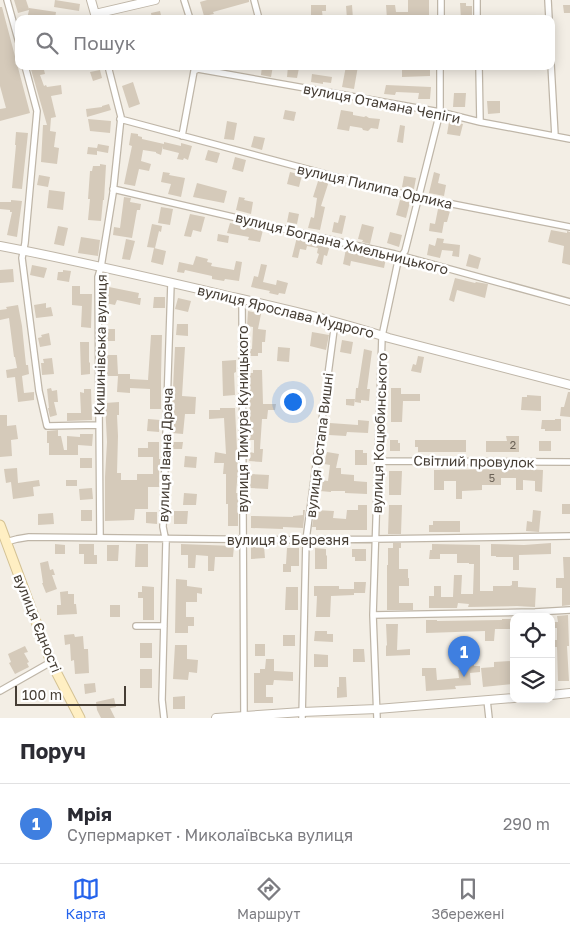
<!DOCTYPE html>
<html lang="uk">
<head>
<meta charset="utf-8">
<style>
	body { margin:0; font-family:"Golos Text",sans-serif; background:#f2f2f3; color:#2b2b33 }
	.controls { position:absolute; right:15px; bottom:15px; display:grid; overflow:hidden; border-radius:10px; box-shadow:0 2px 12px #0003 }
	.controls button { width:45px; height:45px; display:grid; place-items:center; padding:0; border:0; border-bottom:1px solid #e1e1e2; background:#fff; color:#2b2b33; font:25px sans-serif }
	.scale { position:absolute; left:15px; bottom:12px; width:111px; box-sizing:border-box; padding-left:5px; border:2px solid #463e35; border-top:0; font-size:14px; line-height:18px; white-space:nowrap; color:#463e35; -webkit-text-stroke:4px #fff; paint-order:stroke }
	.you { position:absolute; left:292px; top:401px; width:18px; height:18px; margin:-12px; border:4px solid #fff; border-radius:50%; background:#1a73e8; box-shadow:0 0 0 8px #1a73e833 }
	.badge { display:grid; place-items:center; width:32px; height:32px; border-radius:50%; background:#2563eb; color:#fff; font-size:16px; font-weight:700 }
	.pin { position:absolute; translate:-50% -41px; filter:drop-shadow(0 1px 2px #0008) }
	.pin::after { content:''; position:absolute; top:26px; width:18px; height:15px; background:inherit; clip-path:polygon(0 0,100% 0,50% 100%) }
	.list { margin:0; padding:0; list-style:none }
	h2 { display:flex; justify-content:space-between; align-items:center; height:65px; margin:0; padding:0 20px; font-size:21px }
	h2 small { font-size:16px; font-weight:400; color:#7c7c81 }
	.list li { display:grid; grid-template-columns:32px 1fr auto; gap:15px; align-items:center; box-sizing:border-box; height:80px; padding:0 20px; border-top:1px solid #e1e1e2 }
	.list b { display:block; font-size:19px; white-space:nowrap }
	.list p { margin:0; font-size:16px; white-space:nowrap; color:#7c7c81 }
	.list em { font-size:16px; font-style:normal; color:#7c7c81 }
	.icon { flex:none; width:28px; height:28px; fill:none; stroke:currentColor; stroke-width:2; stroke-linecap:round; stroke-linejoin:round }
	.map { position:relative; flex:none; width:570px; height:718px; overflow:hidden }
	.search { position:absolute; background:#fff; box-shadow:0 2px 12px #0003; left:15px; right:15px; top:15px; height:55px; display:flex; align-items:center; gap:12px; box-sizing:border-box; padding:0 18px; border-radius:10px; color:#7c7c81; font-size:19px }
	.sheet { height:145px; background:#fff }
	nav { display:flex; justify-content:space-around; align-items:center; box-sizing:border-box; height:70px; border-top:1px solid #e1e1e2; background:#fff; font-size:14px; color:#7c7c81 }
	nav a { display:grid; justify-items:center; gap:2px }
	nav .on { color:#2563eb }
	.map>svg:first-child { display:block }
</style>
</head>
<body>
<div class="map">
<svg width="570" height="718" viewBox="0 0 570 718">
	<rect width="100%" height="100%" fill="#f3eee5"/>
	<path fill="#d5caba" d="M14,0H26L29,9V8L56,12L55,19H27L29,10L18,13Z
		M55,0L80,4L79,11L54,7Z
		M207,0H249V2L213,12L214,14L204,16L200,2Z
		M408,0H429V19H387L386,5H395L396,12H408Z
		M460,3H466V6H472V19H461Z
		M311,5H326V11H322L323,19H311Z
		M352,5L353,19H347L346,6Z
		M563,5H570V13H564Z
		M0,7H2L30,113L0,121V109L6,108L0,86Z
		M160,11L162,19H152L151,13Z
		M30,66H43L45,74L40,75L44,86L46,85L47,87L61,85L62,94L51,96L56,117L51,118L50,131L56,132L54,147L59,148L57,164L41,162L43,125H47Z
		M262,66H273L271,77L261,75Z
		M288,66L299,68L297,78L287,77Z
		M346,66H358L354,89L342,87Z
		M418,66H430V76L402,77V70H418Z
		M100,70L102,78L93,81L90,72Z
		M312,74L332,77L331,83L323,82V84L311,82Z
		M133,82L140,104L129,108L122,86Z
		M386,85L431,87L430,99H418L419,93L396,92L395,95L384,94Z
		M454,93H466L465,107H453Z
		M487,101H500V113L488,114Z
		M109,104L111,110L87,117L86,109L102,107V106Z
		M285,110L296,112L294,121L283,119Z
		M341,110L353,112V115L364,117L366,116L369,118L380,119L378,129L371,128L368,131L363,130L362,128L350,126L349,131L337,129Z
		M88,119L111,121L110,133L90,131Z
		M227,121L237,123L234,140L224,139Z
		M449,122L463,124L460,136L447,134Z
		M400,125L405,126L403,143L397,142Z
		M16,132L28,133L22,189L12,188L16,145H15Z
		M131,133L138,134V136L142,137V139L164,144V142L181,146V143L192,146L188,160L184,158L183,160L177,159L179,153L163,149V146L161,155L156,153V152L143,150L141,161L151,164L149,171L139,169L135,186L124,184L132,146L129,145Z
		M254,136L265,138L262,150L251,147Z
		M98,144L109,146L108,153L97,151V155L87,154L88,147L97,148Z
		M208,150L220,153L217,163L205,160Z
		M235,157L246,160L243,172L232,169Z
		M100,164L106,165L104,200H103L101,221L88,220L90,199H88L90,171H92L93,166H100Z
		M163,172L170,173L169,175L185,178L181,197L168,194L171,184L161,182Z
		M290,172L302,175L299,187L287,184Z
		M434,172L440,174L438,183L446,185L444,196L429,193Z
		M39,175L50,177L48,187L37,185Z
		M404,176L416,178L414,189L402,187Z
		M319,178L329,181L321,206L325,207L320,230L308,228L311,217L314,218L317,198L313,197Z
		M197,183L227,191L224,203L193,197Z
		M49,190L65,192L63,210L47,208Z
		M124,197L131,198L130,202L141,204L140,210H137L132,238L113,235L114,227L120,228Z
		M239,197L245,198L244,200L253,202L251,214L236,210Z
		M11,200L22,201L17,237L7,235L12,212H10V210L0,209V202H11Z
		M400,200L410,202L406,218L396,215Z
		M161,207L173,209L170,225L158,223Z
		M438,209L450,211L447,222H444L442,233L429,231L430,223L435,224Z
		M289,212L299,214L297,224L287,222Z
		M190,214L205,217L201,232L193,230L191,237L184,236Z
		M340,215L346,216L342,234L332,232L334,222L338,223Z
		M230,223L263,230L260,242L248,240L249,237L227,233Z
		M152,224L162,226L161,232L159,231L155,248L147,247Z
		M362,224L374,227L370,244L362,242L363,240L358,239Z
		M58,226L68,228L64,246L54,244Z
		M551,230L567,233V231L570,232V265L562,263L564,246L548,242Z
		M390,232L402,235L399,247L387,243Z
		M218,234L229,236L228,243L217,241Z
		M81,237L100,240L98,256L78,253Z
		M297,237L330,245L327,256L324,255L322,265L316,263L319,254L317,253L318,248L307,246L306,250L300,249L298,258L292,257Z
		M437,238L444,239L443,243L460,245L459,257L452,256L453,251L442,250L440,258L427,255L429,244L435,246Z
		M126,239L135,241L130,260L122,259Z
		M154,248L166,251L163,265L151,262Z
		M346,249L386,258L384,268L351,261L350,266L343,264Z
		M469,254L481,258L478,269L466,266Z
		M196,256L208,259L207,262L212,263L211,266L234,270L236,261L242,262L239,281L225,279L224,281L212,279V276L185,270L184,273L177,272L179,262L193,265Z
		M261,264L267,265L263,282L276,285L277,280L288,283L285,294L279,293L278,295L269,293L270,291L251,287L254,276L258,277Z
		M32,265L47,268L44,278L30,275Z
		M13,269L14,282L0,283V270Z
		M63,270L71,271L69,282L57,280L58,272H63Z
		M455,278L475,283L476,282L488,284L485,298L457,290L454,302L449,300Z
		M72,286H80V294H92L91,328L81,327L82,306L72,305Z
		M104,286L139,293L138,298H141L140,305L117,300L115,305L105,303L107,296H103Z
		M154,297H165V308H153Z
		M178,298L191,301L188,312L175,309Z
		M46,303V308L51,307L53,316L36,318L34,305Z
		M18,305L22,326L26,365H28L29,374L22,376L24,393L34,392V400L18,402L15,377L7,378L6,370L17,368L15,357H14L9,318L0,320V310L7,309L6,307Z
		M248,311L261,314L258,329L266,330L265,342H262V353H258V356H247V348L252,349L253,327L247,326Z
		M177,324H188V336L176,335Z
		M104,329H115V341H104Z
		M312,332L329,335L326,350L310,346Z
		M49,333L51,345L40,347L38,338L42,337L41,335Z
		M151,335H162L161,376V409H150V389L130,388V393L117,392L118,376H107V367H105V355H117L118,374H130V379L148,380Z
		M342,340L353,342L351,354L340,352Z
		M80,342H89V363L90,362V374L81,375Z
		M175,347H185L182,396L196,397L195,414H185L183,434L172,433L171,430Z
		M278,347L290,348L289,362L277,361Z
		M364,349L372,351L367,389H370L369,401L361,400V403L355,402L356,388H358Z
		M418,356L424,357L421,373L411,371L413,364L416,365Z
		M52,358L54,374L42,375L41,363H44L43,359Z
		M236,360V372L234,373L235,395L223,396L222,361Z
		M253,370H262L263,404H276L275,410H268L267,419H262L260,449H263L262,462L249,461L250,452L254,453V440H249L250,418L248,373H253Z
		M51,388L52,391L57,390L58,402H54L57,415L50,417L48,408H49L47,389Z
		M391,388H401V394H420V401H403L402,422H391Z
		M84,389H91L92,420L67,421V413H81L80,392L84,393Z
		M568,392H570V417L560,416L561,407H564Z
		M527,395L541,396V411L521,410L522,397H527Z
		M346,399H355L354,406L346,405Z
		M119,402V415H117L118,436L117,473H121V480H137V474H153V457H138V448H148V442H159V459H161L160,466H159V487H148V509H135L134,520L105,521V477L107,442L105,403Z
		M220,408H235L238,471L236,493H238V526H228V504H226V474H223L224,463H214L215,452L226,454L224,418L209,419V410H220Z
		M0,415H7V426L16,425L18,439L11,440L12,456L0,457Z
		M148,419L160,420L159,432L147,431Z
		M555,419H561V431H545V429H541L542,420H555Z
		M358,420L369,421L368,433L347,432L346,436L329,435L330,423L358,425Z
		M58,430V436H61L64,450H67V436L80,437V434H93L92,446L78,445V455H49V443H47V431Z
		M506,436H519V452H486V441H507Z
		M390,440H398V443H400V451H390Z
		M415,440H466V452H418V447H415Z
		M539,441H551V451H539Z
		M171,442H183L182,449H171Z
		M355,450H363V453H367V465H355Z
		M327,452L339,454L336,468H341V474L354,475V481L367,482V494L345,493V491H331V492L320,491L322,480L328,481L330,465L324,464Z
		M185,456L197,457L196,468L184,467Z
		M80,458H92V468H80Z
		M511,466H523V469L543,470L542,492L535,491V481L523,480V490H516V478H501V485H482V490L462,491V499H456V481H444V490H434V470L511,469Z
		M17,468L18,483L39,480L40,486L33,487L34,496L13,499L11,482L6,483L4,469Z
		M389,471H402L401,495H389Z
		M251,474L269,475L268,489L250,488Z
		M66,480H77V486H66Z
		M92,488L93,499L80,500L79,489Z
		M184,493L197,494L196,505H183Z
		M562,504H570V514H562Z
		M358,505H367V530H316V527H312L315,510L334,511L333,518L346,519L347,510H358Z
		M389,505H402L401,534H388Z
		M81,510H92V521H81Z
		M303,510H305L303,528L283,527V529L251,528V516L293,517V516L303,515Z
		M533,510L541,511L539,532L526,531L527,521L532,522Z
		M174,511H188L187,524H174Z
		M146,512H157V524L146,523Z
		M53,513L54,524L38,525V514Z
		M433,521H460V532H429V525H433Z
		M393,543H401V548H396H399V569H408V578H409V586H399V603H413V610H387V565H388V548H393Z
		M551,543V554L519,555V570H513V557H496V556H491V544L524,545Z
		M55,544L65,545V554H55Z
		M79,544H94V555H97V564H84V554H79Z
		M136,544H148V567H135Z
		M181,544L234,546L233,557H215L214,571H208V556L196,555L195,568H188V555H181Z
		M432,544L480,545V591H493V586H510L512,585V581H518V587L536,588L535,607L517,606L468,607L469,604L458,603L457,608H429V596H434V586H441V597H453L454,575H462L461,594H473L474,564H469V563H457V554H440V559H429L430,550H432Z
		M107,545H119L118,561H107Z
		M264,546L265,558L251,559V547Z
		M287,548H299V566H291V572H283V564H286Z
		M315,548L326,549V555L327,556V569H315Z
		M352,549H366V561H355V557H352Z
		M563,557H570V605L562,606V588H556V578H564Z
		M48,561L50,570L53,569L55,575H52L57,589L46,593L42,583H43L40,563Z
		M176,579L187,580V586L202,588V594L197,593V602H186V617H194V626H188V633H175Z
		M354,582H366L365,593H354V595L331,596L330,617H316L317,596H314V586H339V589H354V592Z
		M142,586L154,587V620H143V598H138V592H142Z
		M286,587H298V610H285Z
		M68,591V594H74V604H76L77,614L57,615V605H61L60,592Z
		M110,605H120V617H110Z
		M568,615L569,646H567L569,681H558L557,647H551V640H557V628H551V622H558L557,616Z
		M502,619H514V629H495L494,641H485V631L426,633V620H437V621L502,620Z
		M386,624H398L397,650L410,649V655L386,656V646L387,645Z
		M315,631H327V634H333V642L314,641Z
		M74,634L75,637L83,636L84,649H88L89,673L75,674L74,660L71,661L70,644L65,645L64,635Z
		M283,635H295V646H283Z
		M140,643H152V658H140Z
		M255,644H265V656H255Z
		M175,645H187V659L198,660L197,673L189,672L188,680L173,679Z
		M25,646L28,652L24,653L29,662L27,663L29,667L15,674L9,663L11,662L8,654Z
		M353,649H364L365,662H353Z
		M463,653H474V666H480V672L470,673L471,685L455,686L456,689L426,691L425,676H422V668H436L437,680L459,678L458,670L463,669Z
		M314,654L328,655V667H314Z
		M266,659H274V671L293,672V681L274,680L273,685H266V697H273V703H254V673H260V669H265Z
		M511,661L512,684L483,687L481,668L494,667V662Z
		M140,669H152V688H140Z
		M339,677H346L347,697L337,698V687H339Z
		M95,683L96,692L85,694L84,684Z
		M185,696V709H173V697Z
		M114,698L116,707L110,708L115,718H101L97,710L96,702Z"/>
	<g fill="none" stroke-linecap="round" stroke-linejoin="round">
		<defs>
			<path id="minor" d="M7,0L19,43
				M184,0L190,19
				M254,0L259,19
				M477,0V19
				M548,0L549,19
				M441,19V0
				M551,64L555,136
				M25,66L37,111L25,243L22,258L39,391L47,426L99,425
				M479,66L480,122
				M198,69L440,112L480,122L570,139
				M120,119L385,190L427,199L570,227
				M182,136L194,71L198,69
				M113,189L344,243L395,254L570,302
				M242,299L244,718
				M378,461L570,462
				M100,537L98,277L101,267L113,193L121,117L108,66
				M6,542L17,539L29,537L306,540L570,536
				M373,615L535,612L570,610
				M136,626H164
				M0,691L51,662
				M487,700L489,718
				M164,718L162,700L166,542L163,527L171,283
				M302,718L306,540L335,322
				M377,718L373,615L382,336L398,261L405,251L440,112V66"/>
			<path id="tertiary" d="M91,0L95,14L155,0
				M0,246C74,260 147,277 220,294C276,307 335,320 389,338L570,385
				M551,695L570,693
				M216,718L302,712L377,709L514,698"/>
			<path id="secondary" d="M0,525L51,662L80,718"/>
		</defs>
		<use href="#minor" stroke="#bfb6a8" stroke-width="8"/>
		<use href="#tertiary" stroke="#bfb6a8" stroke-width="10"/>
		<use href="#secondary" stroke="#d4c294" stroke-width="11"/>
		<use href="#minor" stroke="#fff" stroke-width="5.5"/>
		<use href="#tertiary" stroke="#fff" stroke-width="8"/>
		<use href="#secondary" stroke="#ffefc3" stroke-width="9"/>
	</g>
	<g text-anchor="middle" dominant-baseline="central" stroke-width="5" stroke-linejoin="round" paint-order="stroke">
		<g font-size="11" fill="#6a6156">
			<text x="513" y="444">2</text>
			<text x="492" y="477">5</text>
		</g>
		<g font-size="14" fill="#463e35" stroke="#fff">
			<text transform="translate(382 103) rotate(11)">вулиця Отамана Чепіги</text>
			<text transform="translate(375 186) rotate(13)">вулиця Пилипа Орлика</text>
			<text transform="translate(342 243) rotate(14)">вулиця Богдана Хмельницького</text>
			<text transform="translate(286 311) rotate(14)">вулиця Ярослава Мудрого</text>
			<text transform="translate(100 345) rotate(-89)">Кишинівська вулиця</text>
			<text transform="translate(242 419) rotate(-90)">вулиця Тимура Куницького</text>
			<text transform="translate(379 433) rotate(-88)">вулиця Коцюбинського</text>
			<text transform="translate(319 445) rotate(-83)">вулиця Остапа Вишні</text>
			<text transform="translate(165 455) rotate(-88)">вулиця Івана Драча</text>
			<text transform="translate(474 461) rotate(1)">Світлий провулок</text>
			<text x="288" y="539">вулиця 8 Березня</text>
			<text transform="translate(38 623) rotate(68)">вулиця Єдності</text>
		</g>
	</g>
</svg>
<div class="controls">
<button><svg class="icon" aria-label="locate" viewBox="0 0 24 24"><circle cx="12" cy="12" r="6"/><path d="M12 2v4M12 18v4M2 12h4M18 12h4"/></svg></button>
<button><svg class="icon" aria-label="layers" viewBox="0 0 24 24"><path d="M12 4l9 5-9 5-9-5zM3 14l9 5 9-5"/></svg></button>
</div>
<div class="scale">100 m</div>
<div class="you"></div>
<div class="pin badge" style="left:464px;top:677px;background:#3f7fe0">1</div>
<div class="search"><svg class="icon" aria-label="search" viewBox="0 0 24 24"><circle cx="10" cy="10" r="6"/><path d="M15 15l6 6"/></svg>Пошук</div>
</div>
<section class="sheet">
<h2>Поруч<small></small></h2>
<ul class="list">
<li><span class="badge" style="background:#3f7fe0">1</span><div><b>Мрія</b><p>Супермаркет · Миколаївська вулиця</p></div><em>290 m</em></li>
</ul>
</section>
<nav>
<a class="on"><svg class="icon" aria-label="map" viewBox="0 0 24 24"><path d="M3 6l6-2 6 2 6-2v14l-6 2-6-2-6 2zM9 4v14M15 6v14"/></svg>Карта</a>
<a><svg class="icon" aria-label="directions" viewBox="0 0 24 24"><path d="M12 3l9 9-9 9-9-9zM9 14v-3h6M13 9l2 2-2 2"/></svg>Маршрут</a>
<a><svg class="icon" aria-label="saved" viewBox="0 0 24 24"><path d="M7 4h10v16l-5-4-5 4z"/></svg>Збережені</a>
</nav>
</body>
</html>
